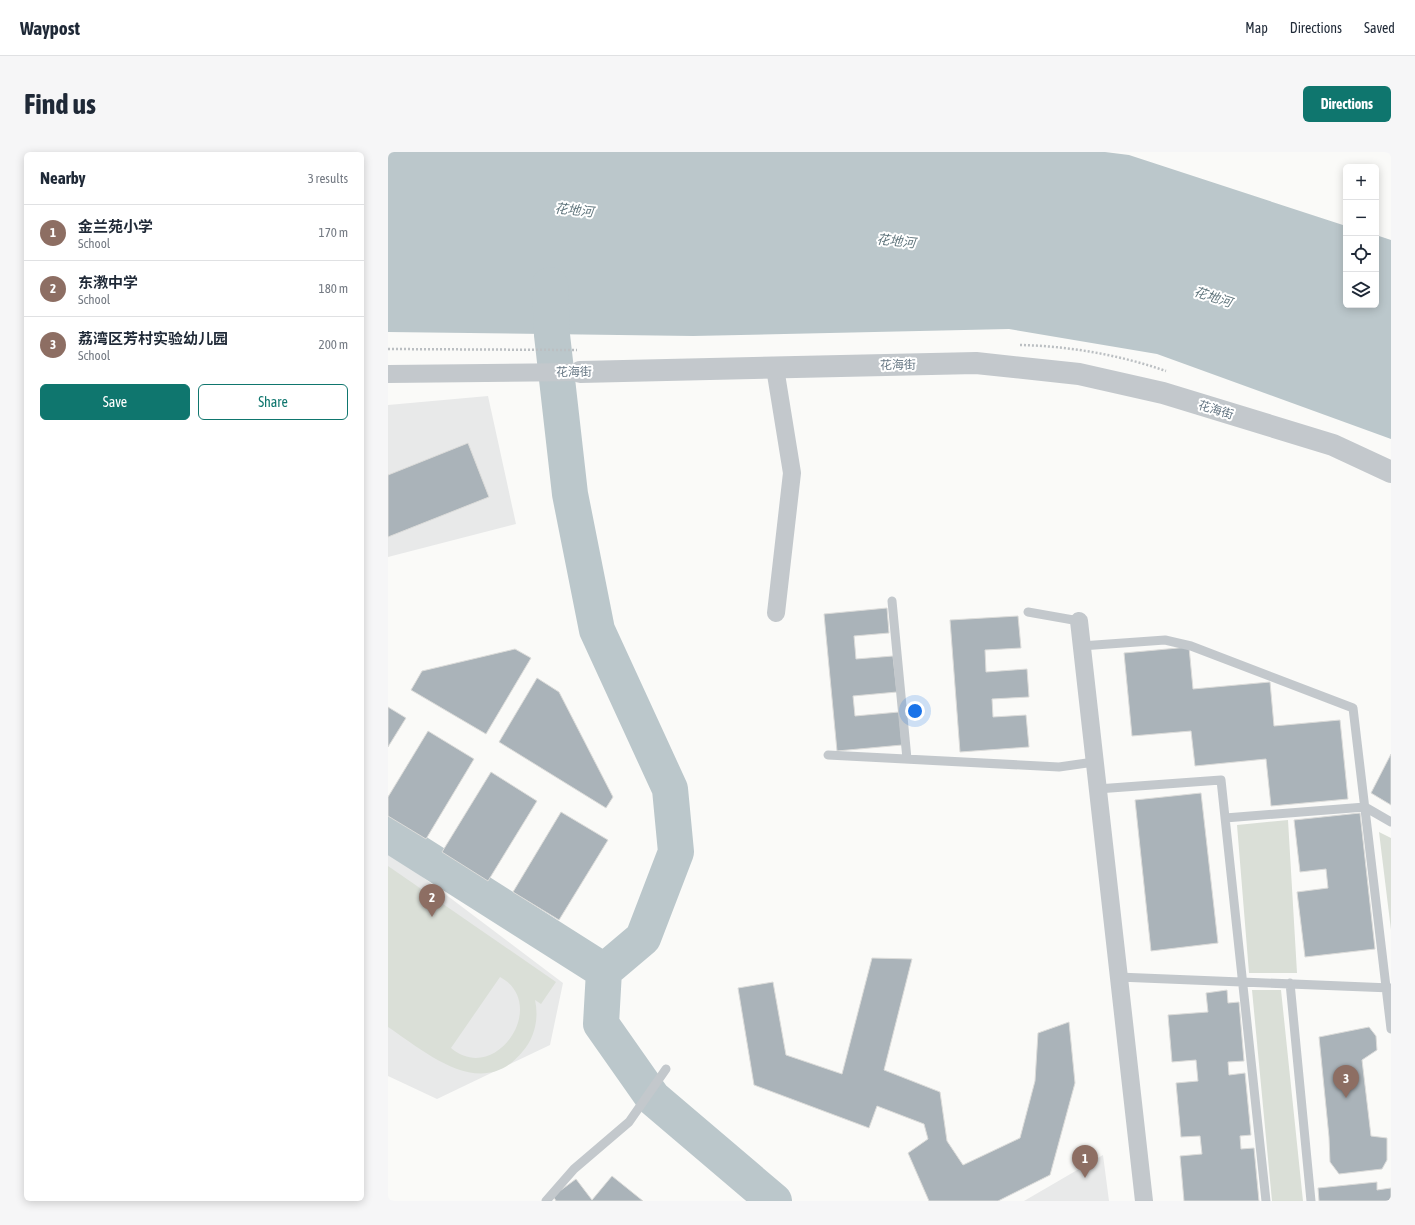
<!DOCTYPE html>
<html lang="en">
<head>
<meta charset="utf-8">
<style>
	body { margin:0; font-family:"Asap Condensed","Noto Sans SC",sans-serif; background:#f6f6f7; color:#1f2937 }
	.controls { position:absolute; right:12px; top:12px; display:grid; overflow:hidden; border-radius:6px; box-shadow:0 2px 10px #0003 }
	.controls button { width:36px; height:36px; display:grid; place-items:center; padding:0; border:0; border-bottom:1px solid #e0e1e3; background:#fff; color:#1f2937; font:20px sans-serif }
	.you { position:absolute; left:527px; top:559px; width:14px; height:14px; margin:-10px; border:3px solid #fff; border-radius:50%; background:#1a73e8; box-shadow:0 0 0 6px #1a73e833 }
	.badge { display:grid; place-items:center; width:26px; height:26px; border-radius:50%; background:#0f766e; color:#fff; font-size:13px; font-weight:700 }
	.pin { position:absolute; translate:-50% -33px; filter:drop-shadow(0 1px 2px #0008) }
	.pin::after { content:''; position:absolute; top:21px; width:14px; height:12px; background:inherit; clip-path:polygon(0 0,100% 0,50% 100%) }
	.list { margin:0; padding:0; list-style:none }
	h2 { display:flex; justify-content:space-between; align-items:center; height:52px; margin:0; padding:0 16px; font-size:17px }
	h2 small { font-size:13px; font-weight:400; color:#747a83 }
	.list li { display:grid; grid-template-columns:26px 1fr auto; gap:12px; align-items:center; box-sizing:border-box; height:56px; padding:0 16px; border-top:1px solid #e0e1e3 }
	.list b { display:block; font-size:15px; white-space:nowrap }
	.list p { margin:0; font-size:13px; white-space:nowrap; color:#747a83 }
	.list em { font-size:13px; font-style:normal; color:#747a83 }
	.actions { display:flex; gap:8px; padding:12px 16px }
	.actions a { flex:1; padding:9px 0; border:1px solid #0f766e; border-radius:6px; text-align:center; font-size:14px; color:#0f766e }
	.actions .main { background:#0f766e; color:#fff }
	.icon { flex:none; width:22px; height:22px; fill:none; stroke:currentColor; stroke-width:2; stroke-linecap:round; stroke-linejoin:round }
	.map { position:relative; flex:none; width:1003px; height:1049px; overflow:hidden; border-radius:6px }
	header { display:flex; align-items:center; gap:24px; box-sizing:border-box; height:56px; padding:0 20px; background:#fff; border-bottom:1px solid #e0e1e3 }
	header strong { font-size:19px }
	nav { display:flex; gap:22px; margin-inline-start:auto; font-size:14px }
	.intro { display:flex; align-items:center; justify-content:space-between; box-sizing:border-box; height:96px; padding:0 24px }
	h1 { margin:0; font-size:28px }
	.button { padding:10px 18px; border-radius:6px; background:#0f766e; color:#fff; font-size:14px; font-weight:700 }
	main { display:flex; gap:24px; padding:0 24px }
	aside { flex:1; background:#fff; border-radius:6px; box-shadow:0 2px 10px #0003 }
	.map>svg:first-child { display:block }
</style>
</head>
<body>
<header>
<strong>Waypost</strong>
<nav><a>Map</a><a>Directions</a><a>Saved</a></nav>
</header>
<div class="intro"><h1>Find us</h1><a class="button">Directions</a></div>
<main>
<aside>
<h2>Nearby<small>3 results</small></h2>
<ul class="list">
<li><span class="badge" style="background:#8d6e63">1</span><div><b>金兰苑小学</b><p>School</p></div><em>170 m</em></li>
<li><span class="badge" style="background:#8d6e63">2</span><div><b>东漖中学</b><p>School</p></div><em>180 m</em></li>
<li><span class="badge" style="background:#8d6e63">3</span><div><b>荔湾区芳村实验幼儿园</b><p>School</p></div><em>200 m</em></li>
</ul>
<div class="actions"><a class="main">Save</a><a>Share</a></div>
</aside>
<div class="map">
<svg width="1003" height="1049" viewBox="0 0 1003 1049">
	<rect width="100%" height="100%" fill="#fafaf8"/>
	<path fill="#e8e9e9" d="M100,244L128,372L0,405V253Z
		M0,699L175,831L162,893L49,947L0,924Z
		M715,1003L721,1049H636Z"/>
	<path fill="#dadfd7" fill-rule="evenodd" d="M900,668L909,821H861L849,673Z
		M991,680L1003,686V778Z
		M0,714L168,830L153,852L147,848C151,866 147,885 135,899C94,951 38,900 0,875ZM112,825C162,852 108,934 63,896Z
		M864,838H893L915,1049H884Z"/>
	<path fill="#bbc7cb" d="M0,0H717L741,3L958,74V153H988V83L1003,88V287L769,202L621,177L305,184L0,180Z"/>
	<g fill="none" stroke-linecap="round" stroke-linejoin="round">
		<path stroke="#bbc7cb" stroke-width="36" d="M162,133L164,183L182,342L209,478L282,637L288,700L255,786L216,819L213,872L265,946L386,1049
			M0,682L216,819"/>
	</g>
	<path fill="#aab3b9" stroke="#dcdcda" d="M80,291L101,345L0,385V323Z
		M499,456L501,481L466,484L468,507L505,504L509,540L465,544L467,564L511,560L514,593L449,599L436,462Z
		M630,464L633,496L597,498L598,520L639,517L641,545L604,547L605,565L638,563L641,595L572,600L562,468Z
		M801,495L805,537L882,530L886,574L952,568L960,647L883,654L878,607L807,614L803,579L744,584L736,501Z
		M127,497L143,506L98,582L23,538L34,519Z
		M149,526L171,540L225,645L218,656L111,590Z
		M0,555L18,566L0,595Z
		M40,579L86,607L38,687L0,664V645Z
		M1003,602V653L983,641Z
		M103,620L149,649L100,729L54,700Z
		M813,641L830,791L763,799L747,648Z
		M173,660L220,688L171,768L125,740Z
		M972,661L987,797L917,805L909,740L940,736L938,717L912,720L906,668Z
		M484,806L524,807L496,918L552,940L559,989L575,1013L632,986L647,929L650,881L681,870L687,931L662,1023L610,1049H541L520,1001L540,987L536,972L489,954L481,976L366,933L350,836L385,830L398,903L454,922Z
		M839,838L840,851L851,850L856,909L840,910L841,923L857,921L863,983L852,984L853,997L866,996L871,1049H796L792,1004L814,1002L812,984L793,985L788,931L810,929L808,908L784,910L780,863L820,860L818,841Z
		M981,875L988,884L989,898L974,908L983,984L999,986V1008L994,1017L951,1022L942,1010L941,985L931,885Z
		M224,1024L255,1049H168L165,1044L188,1027L204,1048Z
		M989,1030V1038L1003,1036V1049H931L930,1036Z"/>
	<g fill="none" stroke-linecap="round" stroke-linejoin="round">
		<path stroke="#bbbfc2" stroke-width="2.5" stroke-dasharray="2 2" stroke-linecap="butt" d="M632,193C681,194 732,203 778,219
			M0,197L189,198"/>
		<path stroke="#c3c8cc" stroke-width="9" d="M504,449L519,607
			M640,460L691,469
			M693,494L777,488L803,494L965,556L1003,877
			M440,603L671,615L706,610
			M709,637L833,628L878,1049
			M837,666L977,655L1003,670
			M730,825L1003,836
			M902,831L923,1049
			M158,1049L186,1017L241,970L278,917"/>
		<path stroke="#c3c8cc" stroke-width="18" d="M387,216L404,321L388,461
			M0,222L192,220
			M691,469L756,1049"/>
		<path stroke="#c3c8cc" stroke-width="22" d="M192,220L588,211L691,222L775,241L945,293L1003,320"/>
	</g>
	<g text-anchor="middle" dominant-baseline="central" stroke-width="4" stroke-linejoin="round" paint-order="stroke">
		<g font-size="12" fill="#657683" stroke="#fff">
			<text transform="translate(510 213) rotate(-1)">花海街</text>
			<text transform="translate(186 220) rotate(-1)">花海街</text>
			<text transform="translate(828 258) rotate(17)">花海街</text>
		</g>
		<g font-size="13" font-style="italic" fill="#60757c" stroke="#fff">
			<text transform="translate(186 58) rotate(6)">花地河</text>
			<text transform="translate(508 89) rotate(6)">花地河</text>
			<text transform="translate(825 145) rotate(18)">花地河</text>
		</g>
	</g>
</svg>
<div class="controls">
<button>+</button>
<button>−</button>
<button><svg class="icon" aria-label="locate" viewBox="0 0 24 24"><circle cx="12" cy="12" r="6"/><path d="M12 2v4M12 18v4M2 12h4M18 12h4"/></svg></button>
<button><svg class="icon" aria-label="layers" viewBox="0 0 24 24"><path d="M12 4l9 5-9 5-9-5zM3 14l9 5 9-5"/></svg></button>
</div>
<div class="you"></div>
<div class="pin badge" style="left:697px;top:1026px;background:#8d6e63">1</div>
<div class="pin badge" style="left:44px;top:765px;background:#8d6e63">2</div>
<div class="pin badge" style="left:958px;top:946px;background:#8d6e63">3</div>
</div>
</main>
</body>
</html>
